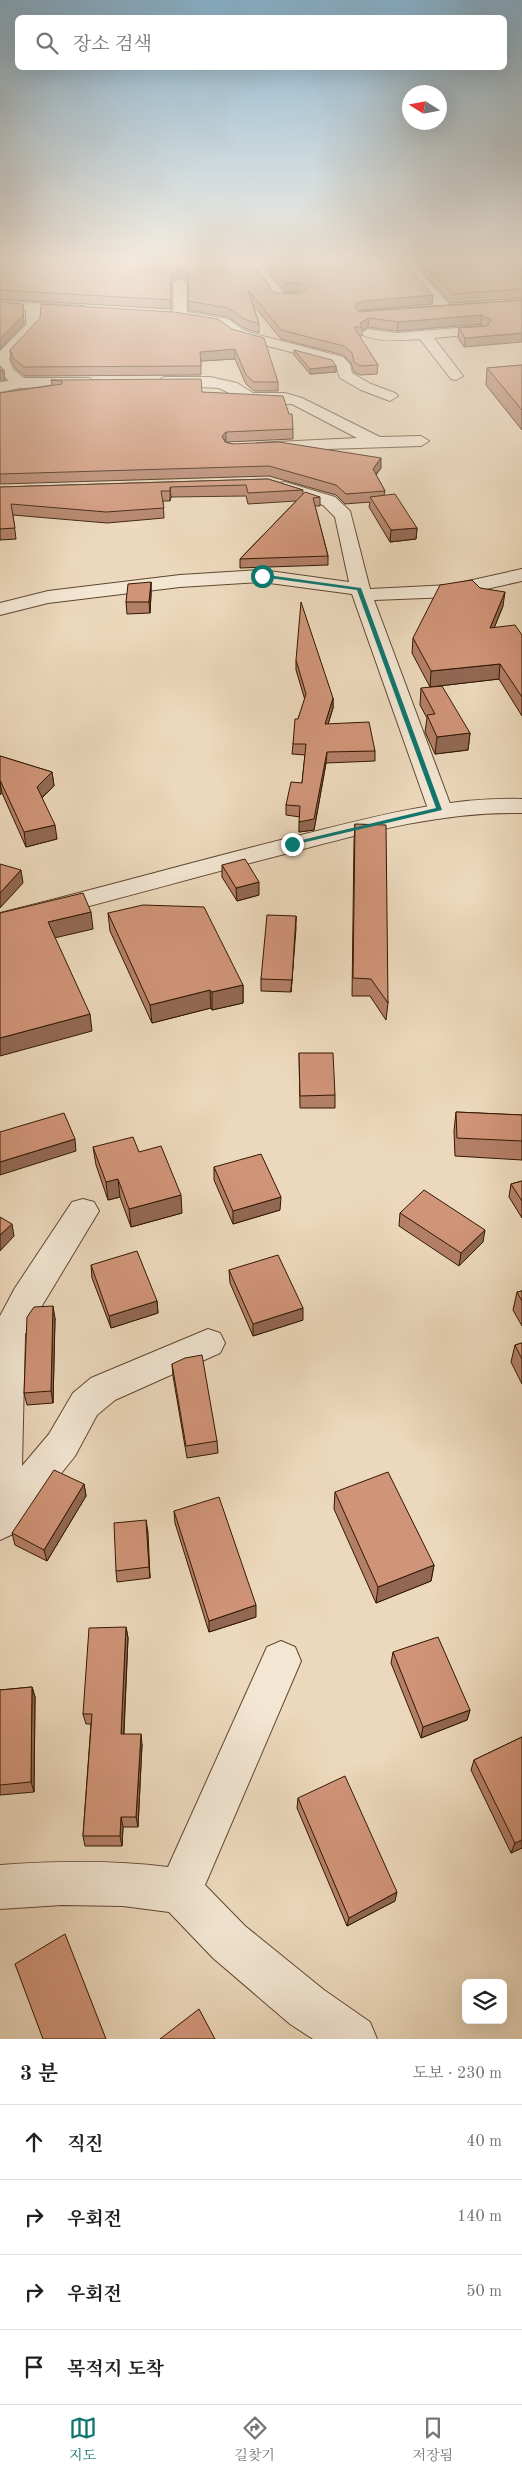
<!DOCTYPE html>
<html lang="ko">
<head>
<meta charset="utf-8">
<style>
	body { margin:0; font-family:"Old Standard TT","Noto Serif KR",serif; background:#f6f6f6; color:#202124 }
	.controls { position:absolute; right:15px; bottom:15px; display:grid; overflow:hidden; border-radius:8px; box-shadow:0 5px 20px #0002 }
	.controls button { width:45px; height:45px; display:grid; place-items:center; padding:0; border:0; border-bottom:1px solid #e0e0e0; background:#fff; color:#202124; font:25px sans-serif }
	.compass { position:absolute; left:402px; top:85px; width:45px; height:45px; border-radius:50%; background:#fff; box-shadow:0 5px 20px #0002; rotate:281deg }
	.stop { position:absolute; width:15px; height:15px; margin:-11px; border:4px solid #0f766e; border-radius:50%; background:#fff }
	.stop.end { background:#0f766e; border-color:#fff; box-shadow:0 1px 5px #0008 }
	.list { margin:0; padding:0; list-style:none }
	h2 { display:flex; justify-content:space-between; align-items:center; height:65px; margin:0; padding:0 20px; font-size:21px }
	h2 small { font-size:16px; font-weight:400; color:#757577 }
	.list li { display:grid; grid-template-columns:32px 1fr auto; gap:15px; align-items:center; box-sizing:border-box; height:75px; padding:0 20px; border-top:1px solid #e0e0e0 }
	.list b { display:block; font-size:19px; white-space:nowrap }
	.list em { font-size:16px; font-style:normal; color:#757577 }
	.icon { flex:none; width:28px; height:28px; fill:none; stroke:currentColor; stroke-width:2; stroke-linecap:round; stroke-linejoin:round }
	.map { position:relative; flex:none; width:522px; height:2039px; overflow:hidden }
	.search { position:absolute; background:#fff; box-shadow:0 5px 20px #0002; left:15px; right:15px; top:15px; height:55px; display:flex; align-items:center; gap:12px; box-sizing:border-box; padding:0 18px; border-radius:8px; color:#757577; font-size:19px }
	.sheet { height:365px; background:#fff }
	nav { display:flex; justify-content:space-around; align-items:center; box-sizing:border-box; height:70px; border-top:1px solid #e0e0e0; background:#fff; font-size:14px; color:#757577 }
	nav a { display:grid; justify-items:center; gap:2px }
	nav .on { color:#0f766e }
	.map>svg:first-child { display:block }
</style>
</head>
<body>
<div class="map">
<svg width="522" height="2039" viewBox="0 0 522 2039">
	<rect width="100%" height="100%" fill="#ecd8bc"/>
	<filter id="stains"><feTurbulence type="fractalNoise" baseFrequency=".004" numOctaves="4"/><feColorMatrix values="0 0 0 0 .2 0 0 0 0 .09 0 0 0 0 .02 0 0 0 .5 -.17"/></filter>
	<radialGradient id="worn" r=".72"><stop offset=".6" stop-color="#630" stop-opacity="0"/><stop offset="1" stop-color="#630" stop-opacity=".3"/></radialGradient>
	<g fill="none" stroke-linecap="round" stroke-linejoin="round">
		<defs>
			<path id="minor" d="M244,259H257L284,294L298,293L305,297L298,301H275Z
				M325,259H337L348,274L346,277H336Z
				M396,259H408L451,306L453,309L451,312H441Z
				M180,279L187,283V312L228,319L243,330L255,334L343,357L350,364L352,373L371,384L395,393L398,396L390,401L361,390L340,378L336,366L333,363L245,340C235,337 227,328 217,325C201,321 184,321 170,318L168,315L174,309L173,283Z
				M0,301L83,306L85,309L78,313L40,311V326L9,359L13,369L24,378H89L97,383L94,386L20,388L0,392V382L9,381L0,372V351L26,325V310L0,309Z
				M481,326L488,330L486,333L434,338L463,376L456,380L451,379L420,339C407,340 369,343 361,333L368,329L397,333Z
				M164,377H210L237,383L253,393H285L302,398L380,437L421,436L429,441L421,446L263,451L255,446L257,443L357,438L292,404L249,403L219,388L159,385L156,382Z
				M285,482L335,497L350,511L370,589L450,585L522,569V581L450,597L374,600L452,809L448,814L440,816L432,814L428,809L352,594L262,582L180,587L48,603L0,615V603L48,591L180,575L262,570L349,582L335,517L323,505L279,491L276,487L279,483Z
				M83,1199L94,1202L99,1211L25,1334L22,1466L49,1434L73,1393L91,1378L208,1329L220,1333L225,1343L220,1353L115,1400L97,1415L75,1456L36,1505L19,1522L13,1534L0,1540V1316L15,1288L72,1202Z
				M281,1641L295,1647L301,1661L205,1885L245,1926L324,1990L370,2022L377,2039H313L290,2024L213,1958L169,1912L123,1906L62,1905L0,1909V1865C57,1861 111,1860 168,1867L267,1647Z"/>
			<path id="tertiary" d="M522,799V813C440,811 360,834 281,855C187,879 94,906 0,929V913C102,888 203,859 305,834C377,816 448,797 522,799Z"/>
		</defs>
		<use href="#minor" stroke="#604830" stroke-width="2"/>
		<use href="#tertiary" stroke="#604830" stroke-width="2"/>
		<use href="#minor" fill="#f3e6d3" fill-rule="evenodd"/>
		<use href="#tertiary" fill="#f3e6d3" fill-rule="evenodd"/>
	</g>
	<path fill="#b37f67" stroke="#321801" d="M250,259L274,293L298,294L300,293L298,291L285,292L259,259H329L335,269H347L339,259H401L432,304L363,310L358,311L522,300L464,347L458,338L459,328L484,326L481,324L397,331L368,327L362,331V336H359L378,365L377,374L360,375L354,372L351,363L343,355L281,339L253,305L259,324V333L244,328L228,317L188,310V283L181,277L171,283V309L0,299V300V263Z
		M410,259H522V299V298L451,303Z
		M218,319L278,382V391H254L246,384L235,359L201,361V375L25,376L15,368L11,359L10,350Z
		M294,350L336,366V372L310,374L294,355Z
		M522,365V430L486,385L487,368Z
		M51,380L202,392L293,429V439L227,442L232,444L381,468L376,475L385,491L384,495L417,528L416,539L390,542L369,507L370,502L345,504L336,495L269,476L0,484V393L52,385Z
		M268,479L303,490V494L320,497V506H315L328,556V565L240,568V559L296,501L248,504L246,496L171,497L170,501H163L164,518L107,523L13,515L16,539L0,540V487Z
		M151,582V594L150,613L127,614L126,602Z
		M480,588L503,606L494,628L522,635V716L499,679L430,687L412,653L413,638Z
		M296,660L333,698V708L328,724L375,751V761L326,763L314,830L299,832L300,817L286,815V805L302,783L305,755L292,754L293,744L298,719L305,700L296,670Z
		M421,688L470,733L468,750L435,754L425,732L427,718L420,705Z
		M0,756L52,772L54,786L42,798L57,839L26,847L2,793L0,795Z
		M355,824L388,1003L386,1020L370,996H352L354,841Z
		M222,865L259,895L237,901L222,877Z
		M108,913L243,985V1003L212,1010L211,1008L152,1023L110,931Z
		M296,916L291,992L261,991V979Z
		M299,1053L335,1095V1108H300Z
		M456,1112L522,1115V1160L455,1156L454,1131Z
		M93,1147L139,1152L182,1213L131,1227L120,1197L108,1200L96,1165Z
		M214,1167L280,1210L233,1224L214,1180Z
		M522,1181V1218L509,1197L511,1184Z
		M400,1213L483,1242L459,1266L399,1226Z
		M91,1265L157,1301L158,1313L111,1328L92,1278Z
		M229,1270L303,1320L253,1336L230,1283Z
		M522,1291V1326L513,1310L517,1292Z
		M55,1318L53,1403L27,1405L24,1393Z
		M522,1343V1384L511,1362L515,1345Z
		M172,1364L217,1441L218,1453L187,1458L173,1376Z
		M84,1484L86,1496L47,1561L15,1545L12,1533Z
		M335,1492L434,1565L431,1581L376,1603L334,1509Z
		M174,1511L256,1617L209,1632L175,1523Z
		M146,1520L150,1578L117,1582L116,1571Z
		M126,1627L128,1638L124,1734L142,1744L138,1827H123L122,1846H85L83,1836L91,1724H86L83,1714Z
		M393,1652L470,1710L467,1720L421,1738L391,1663Z
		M32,1687L35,1697L34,1792L0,1795V1690Z
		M522,1737V1848L511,1853L471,1770L474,1760Z
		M298,1798L395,1901L347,1926L297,1808Z"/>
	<path fill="#926854" stroke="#321801" d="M0,259H23L0,261Z
		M181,269V277L171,283V309V274Z
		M298,282V291L285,292V283Z
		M433,295L432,304L363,310L356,312L355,308L357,303L363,301Z
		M23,304L24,324L0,349V339Z
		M482,315L481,324L397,331L398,322Z
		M369,318L368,327L362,331V327L360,323Z
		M522,333V342L464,347L465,338Z
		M235,349V359L201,361L200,352Z
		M336,366V372L310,374V369Z
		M4,370L5,380H0V371Z
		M226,432V442L222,436Z
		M381,458V468L372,479L373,469Z
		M170,487L171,497L170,501Z
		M417,528L416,539L390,542L391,530Z
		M151,582V594L150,613L149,602Z
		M505,592L503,606L488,643L490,628Z
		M500,664L499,679L430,687L431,671Z
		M333,698V708L325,734V724Z
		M470,733L468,750L435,754L437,737Z
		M327,752L326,763L314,830L299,832V822Z
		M52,772L54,786L38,801L37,787Z
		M0,782L2,793L0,795Z
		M55,825L57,839L26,847L24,832Z
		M21,870L23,883L0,908V893Z
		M259,882V895L237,901L236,888Z
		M91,912L93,929L50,939L48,922Z
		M296,916V929L291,992L292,980Z
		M243,985V1003L212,1010V992Z
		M210,990L211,1008L152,1023L150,1005Z
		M90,1014L92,1031L0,1056V1038Z
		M75,1139L76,1151L0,1175V1162Z
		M118,1179L120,1197L108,1200L106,1182Z
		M181,1195L182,1213L131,1227L129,1209Z
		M281,1197L280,1210L233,1224V1211Z
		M12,1224L14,1236L0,1251V1235Z
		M485,1230L483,1242L459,1266L461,1253Z
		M157,1301L158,1313L111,1328L109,1316Z
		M53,1306L55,1318L53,1403L51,1391Z
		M303,1308V1320L253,1336V1324Z
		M84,1484L86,1496L47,1561L44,1550Z
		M146,1520L148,1532L150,1578L149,1567Z
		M434,1565L431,1581L376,1603L378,1587Z
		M256,1605V1617L209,1632V1621Z
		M126,1627L128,1638L123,1744L121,1734Z
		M32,1687L35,1697L34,1792L31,1782Z
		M470,1710L467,1720L421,1738L423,1727Z
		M141,1734L142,1744L138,1827L136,1817Z
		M121,1817L123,1827L122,1846L120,1836Z
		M522,1840V1848L511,1853L515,1843Z
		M397,1892L395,1901L347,1926L349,1918Z"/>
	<path fill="#d09478" stroke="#321801" d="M64,259H250L274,293L298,294L307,289L298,282L285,283L266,259H329L335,269H348L350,264L346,259H401L433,295L363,301L357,303L355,308L359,312L522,300V333L465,338L459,328L487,326L491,320L482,315L398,322L369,318L360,323L362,327H354L378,365L360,366L354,362L352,353L344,346L281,330L248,290L259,324L244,319L228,308L188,301L189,274L181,269L171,274V300L0,290V263Z
		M419,259H522V289L452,294Z
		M0,302L23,304V315L0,339Z
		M41,304L174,312L218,319L232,329L264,338L278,382H254L246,375L235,349L200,352L201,366L24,367L14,359L10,350L40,318Z
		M294,350L332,360L336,366L310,369Z
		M522,365V410L487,368Z
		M0,366L4,370L0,371Z
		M201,379L202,392L283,396L289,414H292L293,429L226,432L222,436L225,442L232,444L279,442L381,458L373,469L385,491L346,494L336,485L269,466L0,474V393L62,384V381L51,380Z
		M268,479L303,490L248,493L246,485L170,487V491H161L164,508L106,512L11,504L15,528L0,529V487Z
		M305,492L320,497L313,498L328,556L240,559Z
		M395,494L417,528L391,530L370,497Z
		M472,580L480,588L505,592L490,628L515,625L522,635V697L500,664L431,671L413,638L440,585Z
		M151,582L149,602H126L128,584Z
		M301,602L333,698L325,724L369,722L375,751L327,752L314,819L299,822L300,806L286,805L291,782L302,783L306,744H293L295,719H298L306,694L296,660Z
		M442,686L470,733L437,737L427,715L435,714L421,688Z
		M0,756L52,772L37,787L55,825L24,832L0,780Z
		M355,824L386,825L388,1003L371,979L353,978Z
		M245,859L259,882L236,888L222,865Z
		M0,864L21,870L0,893Z
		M83,893L91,912L48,922L90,1014L0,1038V913Z
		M143,905L204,907L243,985L212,992L210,990L150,1005L108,913Z
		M267,915L296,916L292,980L261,979Z
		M299,1053H333L335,1095L300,1096Z
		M456,1112L522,1115V1141L457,1138Z
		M64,1113L75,1139L0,1162V1132Z
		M133,1137L139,1152L161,1146L181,1195L129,1209L118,1179L106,1182L93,1147Z
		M261,1154L281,1197L233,1211L214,1167Z
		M522,1181V1201L511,1184Z
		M424,1190L485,1230L461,1253L400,1213Z
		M0,1217L12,1224L0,1235Z
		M137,1251L157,1301L109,1316L91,1265Z
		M278,1255L303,1308L253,1324L229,1270Z
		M522,1291V1301L517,1292Z
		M53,1306L51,1391L24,1393L27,1317L34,1307Z
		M522,1343V1359L515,1345Z
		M202,1355L217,1441L186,1446L172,1364L185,1358Z
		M54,1470L84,1484L44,1550L12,1533Z
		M388,1472L434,1565L378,1587L335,1492Z
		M219,1497L256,1605L209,1621L174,1511Z
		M146,1520L149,1567L116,1571L114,1523Z
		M126,1627L121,1734H141L136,1817H121L120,1836H83L92,1714H83L89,1628Z
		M438,1637L470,1710L423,1727L393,1652Z
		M32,1687L31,1782L0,1785V1690Z
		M522,1737V1840L515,1843L474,1760Z
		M345,1776L397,1892L349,1918L298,1798Z
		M65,1934L106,2039H43L15,1964Z
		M199,2009L215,2039H160Z"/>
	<linearGradient id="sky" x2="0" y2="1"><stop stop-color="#88b6d4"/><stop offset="0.48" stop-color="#f6ede1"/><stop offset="1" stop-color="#f6ede1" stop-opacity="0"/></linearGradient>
	<rect width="522" height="544" fill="url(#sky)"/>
	<path fill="#0f766e" d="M260,574L361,588L442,810L289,846V843L436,808L357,590L262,577Z"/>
	<rect width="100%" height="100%" filter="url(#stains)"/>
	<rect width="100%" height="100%" fill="url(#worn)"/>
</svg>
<div class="controls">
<button><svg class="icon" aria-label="layers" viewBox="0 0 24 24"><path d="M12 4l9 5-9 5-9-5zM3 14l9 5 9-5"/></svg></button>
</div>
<svg class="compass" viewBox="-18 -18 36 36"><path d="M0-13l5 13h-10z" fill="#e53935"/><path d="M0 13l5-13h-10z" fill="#757577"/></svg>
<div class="stop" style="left:262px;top:576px"></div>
<div class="stop end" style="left:292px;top:844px"></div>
<div class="search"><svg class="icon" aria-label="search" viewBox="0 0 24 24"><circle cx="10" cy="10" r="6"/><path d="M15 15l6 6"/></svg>장소 검색</div>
</div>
<section class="sheet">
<h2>3 분<small>도보 · 230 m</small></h2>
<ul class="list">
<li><svg class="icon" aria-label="ahead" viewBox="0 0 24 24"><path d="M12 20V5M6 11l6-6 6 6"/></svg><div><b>직진</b></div><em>40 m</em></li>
<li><svg class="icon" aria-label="right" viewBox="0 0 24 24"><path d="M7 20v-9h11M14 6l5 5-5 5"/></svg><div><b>우회전</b></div><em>140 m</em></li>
<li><svg class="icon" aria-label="right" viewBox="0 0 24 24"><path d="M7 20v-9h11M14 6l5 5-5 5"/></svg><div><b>우회전</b></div><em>50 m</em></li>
<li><svg class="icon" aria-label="arrive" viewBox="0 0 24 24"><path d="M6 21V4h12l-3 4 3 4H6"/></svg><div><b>목적지 도착</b></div></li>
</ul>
</section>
<nav>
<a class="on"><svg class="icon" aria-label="map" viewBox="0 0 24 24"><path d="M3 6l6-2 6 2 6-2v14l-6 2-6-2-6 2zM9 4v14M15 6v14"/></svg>지도</a>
<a><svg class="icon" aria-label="directions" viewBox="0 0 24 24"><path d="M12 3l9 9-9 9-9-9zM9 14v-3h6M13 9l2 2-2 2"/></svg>길찾기</a>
<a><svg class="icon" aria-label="saved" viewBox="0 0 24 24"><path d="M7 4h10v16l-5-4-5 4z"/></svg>저장됨</a>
</nav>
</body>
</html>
